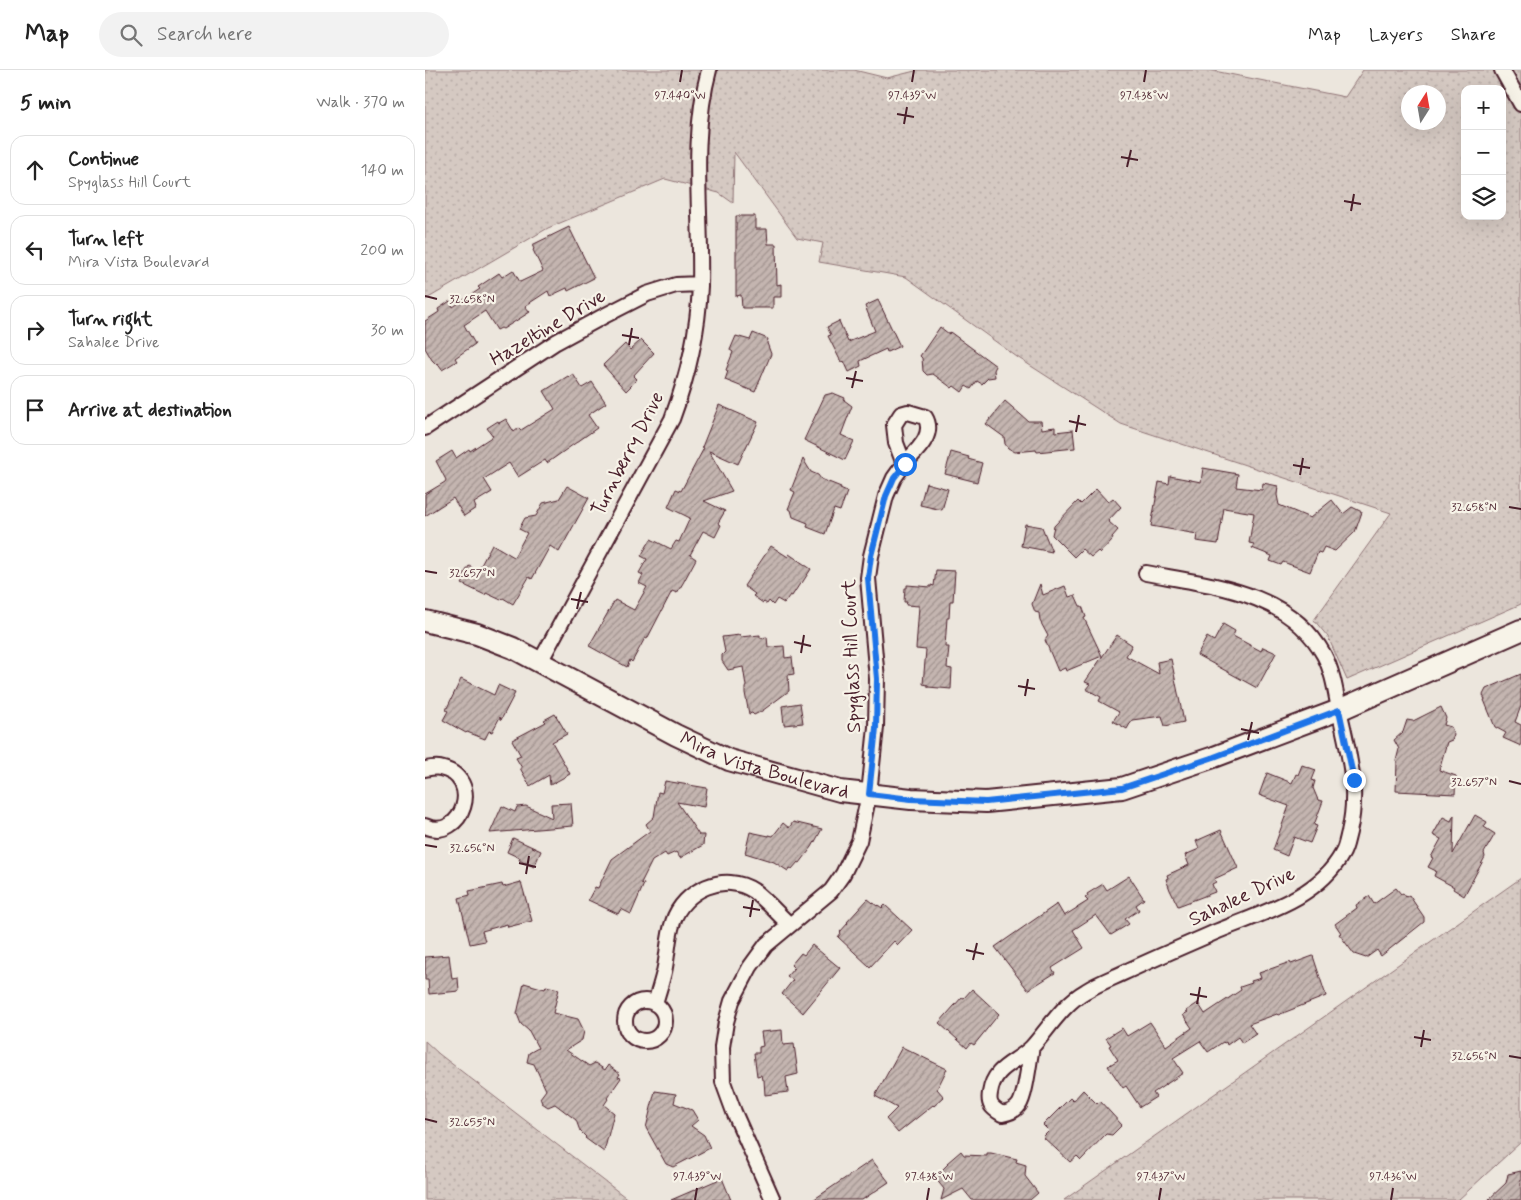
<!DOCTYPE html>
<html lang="en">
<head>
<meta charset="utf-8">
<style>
	body { margin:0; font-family:Mynerve,sans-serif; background:#f2f2f2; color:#222 }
	.controls { position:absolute; right:15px; top:15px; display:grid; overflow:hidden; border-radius:10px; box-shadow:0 5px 20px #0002 }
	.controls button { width:45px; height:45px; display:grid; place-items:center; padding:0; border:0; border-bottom:1px solid #e0e0e0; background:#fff; color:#222; font:25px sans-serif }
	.compass { position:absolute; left:976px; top:15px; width:45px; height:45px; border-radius:50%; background:#fff; box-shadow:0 5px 20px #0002; rotate:11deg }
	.stop { position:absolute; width:15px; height:15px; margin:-11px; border:4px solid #1a73e8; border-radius:50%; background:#fff }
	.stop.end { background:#1a73e8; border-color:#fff; box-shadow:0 1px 5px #0008 }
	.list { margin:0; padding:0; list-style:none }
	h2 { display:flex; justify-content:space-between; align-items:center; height:65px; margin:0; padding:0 20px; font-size:21px }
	h2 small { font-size:16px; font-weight:400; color:#767676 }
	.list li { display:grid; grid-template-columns:32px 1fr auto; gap:15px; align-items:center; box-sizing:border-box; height:70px; margin:0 10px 10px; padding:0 10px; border:1px solid #e0e0e0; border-radius:15px }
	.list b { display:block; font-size:19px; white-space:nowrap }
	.list p { margin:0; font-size:16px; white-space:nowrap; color:#767676 }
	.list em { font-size:16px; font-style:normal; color:#767676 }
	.icon { flex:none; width:28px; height:28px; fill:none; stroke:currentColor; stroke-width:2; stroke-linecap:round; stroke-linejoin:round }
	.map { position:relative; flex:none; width:1096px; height:1130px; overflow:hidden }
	header { display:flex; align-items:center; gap:30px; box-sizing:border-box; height:70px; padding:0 25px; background:#fff; border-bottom:1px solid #e0e0e0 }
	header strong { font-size:24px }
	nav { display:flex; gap:28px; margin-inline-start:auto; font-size:18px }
	.search { width:350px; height:45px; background:#f2f2f2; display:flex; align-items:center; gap:12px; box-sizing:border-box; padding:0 18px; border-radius:28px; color:#767676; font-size:19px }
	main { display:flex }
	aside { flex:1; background:#fff }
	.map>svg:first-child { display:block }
</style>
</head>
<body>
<header>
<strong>Map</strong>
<div class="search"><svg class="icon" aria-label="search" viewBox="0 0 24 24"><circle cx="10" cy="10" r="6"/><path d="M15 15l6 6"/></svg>Search here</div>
<nav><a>Map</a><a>Layers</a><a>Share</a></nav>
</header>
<main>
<aside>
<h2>5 min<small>Walk · 370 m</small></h2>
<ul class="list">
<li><svg class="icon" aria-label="ahead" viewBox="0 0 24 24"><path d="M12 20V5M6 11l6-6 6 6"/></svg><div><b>Continue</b><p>Spyglass Hill Court</p></div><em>140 m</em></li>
<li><svg class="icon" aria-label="left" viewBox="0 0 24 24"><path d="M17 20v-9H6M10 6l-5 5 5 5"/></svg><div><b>Turn left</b><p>Mira Vista Boulevard</p></div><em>200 m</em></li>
<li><svg class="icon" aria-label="right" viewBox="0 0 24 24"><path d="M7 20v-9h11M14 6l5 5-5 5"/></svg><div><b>Turn right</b><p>Sahalee Drive</p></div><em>30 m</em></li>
<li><svg class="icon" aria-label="arrive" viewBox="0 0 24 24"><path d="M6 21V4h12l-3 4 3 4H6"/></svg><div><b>Arrive at destination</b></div></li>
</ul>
</aside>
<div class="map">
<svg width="1096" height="1130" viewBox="0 0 1096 1130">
	<defs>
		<pattern id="grass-dots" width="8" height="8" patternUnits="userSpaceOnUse" patternTransform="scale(1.25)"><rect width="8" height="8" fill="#d5c9c2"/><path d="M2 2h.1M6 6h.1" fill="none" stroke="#b8aca7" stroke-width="1.8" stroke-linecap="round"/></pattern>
		<pattern id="building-hatch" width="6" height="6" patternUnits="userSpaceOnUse" patternTransform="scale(1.25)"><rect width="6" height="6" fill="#c4b5b0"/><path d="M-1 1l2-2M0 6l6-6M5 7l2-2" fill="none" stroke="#a1938f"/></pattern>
	</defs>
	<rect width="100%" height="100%" fill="#ece6dd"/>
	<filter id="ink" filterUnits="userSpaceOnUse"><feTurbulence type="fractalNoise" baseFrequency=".02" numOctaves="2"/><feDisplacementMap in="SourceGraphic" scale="10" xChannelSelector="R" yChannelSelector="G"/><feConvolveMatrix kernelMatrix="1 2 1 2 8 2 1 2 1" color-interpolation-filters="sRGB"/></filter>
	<g filter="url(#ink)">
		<path fill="url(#grass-dots)" stroke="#907476" fill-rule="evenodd" d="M0,0H429L462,8L494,0H784L920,27L938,0H1096V534L922,610L903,567L889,550L966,443L696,354L592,287L481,207L394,192L398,173L372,168L309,82L308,133L294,123L240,109L123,158L0,230ZM1040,19H1077V146H1040ZM984,22H1014V52H984Z
			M1096,808V1072L1033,1130H639Z
			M0,971L14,984L204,1130H0Z"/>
		<path fill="url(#building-hatch)" stroke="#4a1f2b" d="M311,146H330V159H342L343,174H351L352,215L356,214V227H348V238H317L316,225L311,226Z
			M144,157L169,208L143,221L142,218L125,226L123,221L100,236L105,242L78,259L76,258L72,260L60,241L39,255L50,274L30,288L32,291L17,300L12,293L11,294L7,290L0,278V251L14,242L13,239L25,231L28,237L55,219L53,217L74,203L77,207L88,200L95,212L118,201L108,180L109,179L107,175Z
			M453,230L475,276L462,282L461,279L435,291L436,296L424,302L419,291L416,292L403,266L406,265L402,257L414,251L423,272L450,261L440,236Z
			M515,257L524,264L525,262L571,296L569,300L570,307L563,308L557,314L552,311L546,319L541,316L537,322L529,316L527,318L508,304L502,305L498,301L497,288L495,286Z
			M328,263L343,269L342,273L346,284L330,322L300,310L303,301L301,300L308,282L305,280L311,266L325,270Z
			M216,270L229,283L208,306L212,310L201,321L178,295L200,274L205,280Z
			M148,304L157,318L167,312L181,333L163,345L172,358L122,393L120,390L93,407L84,393L59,409L67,422L49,433L51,438L39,446L28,428L0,446V424L20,412L21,410L11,391L27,381L31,388L44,379L45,381L68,366L62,358L73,351L74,353L81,349L89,362L94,358L96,360L130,339L119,321L143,306L144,307Z
			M408,323L420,328L419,330L427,336L416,365L429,371L420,390L379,370L400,325Z
			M580,331L603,351H616L617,359L630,357V362L648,360L650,378L612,382L611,380L590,382L583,378L580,374L579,367L561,354Z
			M294,335L333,352L313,394L284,381L307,421L279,431L300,441L293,453L296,455L290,467L278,461L265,485L271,489L258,513L252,523L247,521L222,569L220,568L207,592L205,590L202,597L164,576L190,530L209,540L222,517L214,513L218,505L214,503L222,489L216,486L226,469L246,479L251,471L254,472L265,448L243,437L251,419L256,421L279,378L277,377Z
			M526,382L544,387L543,389L557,393L552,412L520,404Z
			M378,389L386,402L393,405L396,409L416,417L415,419L422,422L415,441L409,439L400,464L382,457L383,453L368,447L366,440L363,439L370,422L366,420Z
			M778,398L813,404L811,417L837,420L838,413L853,416L852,425L854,435L885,448L907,430L918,444L927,437L937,442L930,462L910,481L899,477L896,483L893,482L885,502L858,492L856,495L845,491L847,486L827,478L829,474L824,473L829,443L799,438L793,474L771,471L772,464L726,456L734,412L744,414L745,406L776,412Z
			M501,413L523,419L517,440L495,435Z
			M142,416L164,428L134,482L125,476L107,509L104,507L88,534L78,528L76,530L61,523L60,525L37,514L39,511L36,509L44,496L53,501L67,474L89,487L102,463L94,459L100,448L111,446L118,433L134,429Z
			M671,419L683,432L688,428L696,437L683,451L693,460L687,467L688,469L675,483L673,481L666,487L657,479L649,487L627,465L629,456L653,431L656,434Z
			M600,454L617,457L627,482L596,476Z
			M346,476L363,487L364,484L386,499L377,513L376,512L367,526L365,525L359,533L352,529L348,535L344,531L342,534L339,532L338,533L328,526L330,524L319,516Z
			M511,500L530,501L528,531H525L524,548H522L520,577H524L522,598L527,599L526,619L503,617V615L498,614L501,580L491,579L494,536L481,535L482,532H479L480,518H482V515L506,517V515L509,516Z
			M615,514L618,525L640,516L644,527L650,525L655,536H657L661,547L659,548L677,586L641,601L640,598L633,601L620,570L623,566L615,551L614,543L610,542L607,534Z
			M798,554L810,561L808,566L836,581L838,577L851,583L832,618L772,585L782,567L789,571Z
			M315,565V567L335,565V568L342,567L343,577L359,576L360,588L367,587L369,604L363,605L364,621L337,641L329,645L327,643L324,644L320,623V618L321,616L318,597L303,600L297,591V585L300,582L297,567Z
			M692,565L707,575L701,586L734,604L732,592L746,589L759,652L740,656L737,646L707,650L702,659L688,651L694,642L674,631L676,627L661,619L665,614L660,612Z
			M1096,604V636L1090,652L1096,655V676L1078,668L1081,663L1070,657L1059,630H1060L1058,625L1061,619Z
			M36,609L69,625L73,615L90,623L76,650L75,647L67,662L64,661L60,669L42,662L41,663L18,650L23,641L21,640Z
			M375,633L378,653L359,655L357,636Z
			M1016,637L1021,648L1019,655L1026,657L1029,664L1027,670L1022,672L1014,700L1031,706L1030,724L971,721L972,692L971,691L974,679L969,670L978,662L982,650L988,651Z
			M130,644L142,664L127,672L145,704L125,715L124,705L105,716L95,698H97L91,688L96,686L87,670L121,652L119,650Z
			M877,695L891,700L887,710L890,711L888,718L893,730L898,731L889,755L892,756L885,773L869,767L862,786L848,780L864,736L834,725L842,703L867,713L871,704L873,705Z
			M240,711L282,718L279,737L252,732L274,765H279L278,775L255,788L251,782L242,786L240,783L227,791L216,813L219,814L206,844L196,839L193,844L163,830L170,817L173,818L187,789L225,761L221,754L229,747L233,722L237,723Z
			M146,733L148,756L65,763L77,736L90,742L92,737L101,736L127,748L126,734Z
			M1029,745L1028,784L1050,745L1062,752L1059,757L1070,764L1059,783L1060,787L1039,826L1028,819L1029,817L1009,806L1011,801L1003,797L1008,788L1006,787L1016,769L1008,765L1018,747L1026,751Z
			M368,752L397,759L387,777L375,793L373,792L367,799L365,798L363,801L349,792L320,783L325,762L344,766V765L348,766L358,753L364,758Z
			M796,760L813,798L789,809L791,812L787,814L790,822L753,836L745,820L741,809L743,808L742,805L764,795L760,785L774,779L771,771Z
			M88,768L116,781L109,797L94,790L95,788L82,782Z
			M704,806L719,829L711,835L714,840L700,849L704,854L686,865L671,845L648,860L659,878L627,898L630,903L603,920L570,877L632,834L639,846L663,831L660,828L663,826L662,824L678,814L682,820Z
			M96,812L107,851L83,857L82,854L57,861L60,871L45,874L34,828L45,825L44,821L77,814L78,817Z
			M971,818L976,824L978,823L981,827L984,825L999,847V852L956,886L952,880L941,888L929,884L914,864L916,863L910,854L932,838L931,835L944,826L949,834Z
			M443,829L452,836L453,835L457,838L460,835L487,860L473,875L469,871L445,897L413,867L416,863L415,862L423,853L422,852Z
			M387,875L415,898L378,943L357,924L368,910L362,906L369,898L366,895L376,883L379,885Z
			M24,885L27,909L33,908L34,921L4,924L3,910H0V887Z
			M888,886L901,926L853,945L852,944L824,954L831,964L817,973L813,967L802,975L801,972L799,973L798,972L783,982L775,971L748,988L758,1003L728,1023L731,1027L715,1037L701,1016L698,1018L683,996L693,990L684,976L686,975L681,968L697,958L702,966L725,952L741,976L767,958L758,945L763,942L761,941L773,933L780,944L816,920L815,917L827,913L826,911L836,908L834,903L865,892L866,894Z
			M99,913L120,919L121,916L134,919L128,943L153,949L159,961L157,970L141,980L164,996L170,993L180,1000L183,995L195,1004L193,1007L196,1008L182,1028L183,1029L179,1035L189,1043L179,1082L160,1068L161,1067L155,1061L151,1050L130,1034L123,1037L117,1033L115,1028L121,1020L109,994L102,992L104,983L113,978L104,961L96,954L92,944Z
			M547,919L574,944L549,975L546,973L542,978L514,953L537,927L539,928Z
			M357,960L358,975L369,974L373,1004L361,1007L363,1022L340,1025L339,1010H337L336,1005L332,1006L329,983H334V977L338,976L336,962Z
			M477,977L522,999L512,1019L519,1027L509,1036L508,1035L473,1063L461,1049L472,1038L450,1026Z
			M658,1020L672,1034L675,1031L697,1055L687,1065L681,1064L656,1090L652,1086L645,1092L618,1067L624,1061L618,1055L645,1028L648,1031Z
			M230,1021L251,1024L249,1033L267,1040L273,1050L266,1056L279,1065L285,1078L248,1097L241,1094L221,1058Z
			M536,1081L539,1085L562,1086V1083H566L592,1089L591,1092L601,1095L600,1106L613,1123L605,1130H547L538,1119L516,1130L519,1119L510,1108L518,1102L517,1100L523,1094L522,1093Z
			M447,1090L464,1112L437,1130H388Z
			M1096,1101V1130H1063L1081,1113L1083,1104Z
			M297,1108L306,1130H246Z"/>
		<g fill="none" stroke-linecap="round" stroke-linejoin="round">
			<defs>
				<path id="street" d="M1077,0L1096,34
					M483,342L500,347C511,365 491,381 479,394L471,373L469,355L476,344Z
					M0,358L131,272L177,247L222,224L251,215L275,214
					M115,592L247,349C263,306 273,262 275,216C277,144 265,70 284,0
					M0,699C5,698 11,697 15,698C60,707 37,773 0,756
					M200 951a20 20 0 1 1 40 0a20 20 0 1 1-40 0Z
					M230,934C233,922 238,909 240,897C243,882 243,866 248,852C258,820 300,801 329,821C342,831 353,844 365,855
					M607,977C624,958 638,934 661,921C672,914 685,909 696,904C728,889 761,875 793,861C837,843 893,828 917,784C921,778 922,769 924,762C935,716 922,679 913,634C910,618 907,600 899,585C864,521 785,515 721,503
					M607,977C604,990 601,1025 594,1035C590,1041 584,1043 577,1044C567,1038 563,1035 565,1023C569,996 590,994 607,977Z
					M348,1130L309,1042L298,1012L297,977L301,952L307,931L325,897L341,875L406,821L418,804L434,771L444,724L451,657L452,609L443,508L446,486L461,426L469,408L479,394"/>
				<g id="secondary">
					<path id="s1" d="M0,551L52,564L88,578L251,665L304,690L415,721L486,729L561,732L697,718L789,687L914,640L1096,560"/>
				</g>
			</defs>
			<use href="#street" stroke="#4a1f2b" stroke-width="18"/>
			<use href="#secondary" stroke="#4a1f2b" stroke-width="24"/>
			<use href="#street" stroke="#f7f3e8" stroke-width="14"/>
			<use href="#secondary" stroke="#f7f3e8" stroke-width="20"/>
		</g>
	</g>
	<g fill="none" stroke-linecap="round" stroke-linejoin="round" filter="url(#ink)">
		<path stroke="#1a73e8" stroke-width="6" d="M480,394L469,408L461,426L446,486L443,508L452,609L451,658L444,724L486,729L561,732L697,718L789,687L914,640L929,710"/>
	</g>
	<path fill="none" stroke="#4a1f2b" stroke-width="2" d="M255,12L257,0M487,12L489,0M719,12L721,0M472,44L489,47M479,54L482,37M696,87L713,90M702,97L706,80M919,131L936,134M926,141L929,124M0,226L12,229M197,265L214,268M204,275L207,258M421,308L438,311M427,318L431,301M644,351L661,355M651,362L654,345M868,395L885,398M875,405L878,388M1084,437L1096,439M0,501L12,503M146,529L163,532M152,539L156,522M369,572L386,576M376,583L379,565M593,616L610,619M600,626L603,609M816,659L834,663M823,670L827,652M1084,711L1096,714M0,775L12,777M94,793L111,797M101,804L104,786M318,837L335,840M325,847L328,830M541,880L559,884M548,890L552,873M765,924L782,927M772,934L775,917M989,967L1006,970M996,977L999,960M1084,986L1096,988M0,1049L12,1052M270,1130L272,1118M502,1130L504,1118M734,1130L736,1118M966,1130L968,1118"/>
	<g text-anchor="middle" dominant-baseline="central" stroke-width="4.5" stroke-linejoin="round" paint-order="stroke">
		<g font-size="20" fill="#4a1f2b" stroke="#f7f3e8">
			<text transform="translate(123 258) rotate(-31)">Hazeltine Drive</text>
			<text transform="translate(203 384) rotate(-63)">Turnberry Drive</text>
			<text transform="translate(427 586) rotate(-92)">Spyglass Hill Court</text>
			<text stroke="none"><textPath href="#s1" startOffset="371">Mira Vista Boulevard</textPath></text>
			<text transform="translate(817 827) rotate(-25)">Sahalee Drive</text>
		</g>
	</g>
	<g font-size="12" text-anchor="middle" fill="#4a1f2b" stroke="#f7f3e8" stroke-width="4.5" stroke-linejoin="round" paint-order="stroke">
		<text x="255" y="29">97.440°W</text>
		<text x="487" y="29">97.439°W</text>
		<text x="719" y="29">97.438°W</text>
		<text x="47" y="233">32.658°N</text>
		<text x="1049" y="441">32.658°N</text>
		<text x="47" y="507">32.657°N</text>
		<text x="1049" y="716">32.657°N</text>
		<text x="47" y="782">32.656°N</text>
		<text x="1049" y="990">32.656°N</text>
		<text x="47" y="1056">32.655°N</text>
		<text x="272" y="1110">97.439°W</text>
		<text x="504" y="1110">97.438°W</text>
		<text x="736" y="1110">97.437°W</text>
		<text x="968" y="1110">97.436°W</text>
	</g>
</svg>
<div class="controls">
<button>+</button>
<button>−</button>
<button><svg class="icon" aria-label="layers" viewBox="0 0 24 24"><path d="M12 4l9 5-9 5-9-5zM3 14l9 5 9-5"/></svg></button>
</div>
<svg class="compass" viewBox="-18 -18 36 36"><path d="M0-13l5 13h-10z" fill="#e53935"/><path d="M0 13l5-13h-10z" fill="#767676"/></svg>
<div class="stop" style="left:480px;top:394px"></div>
<div class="stop end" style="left:929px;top:710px"></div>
</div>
</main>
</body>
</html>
